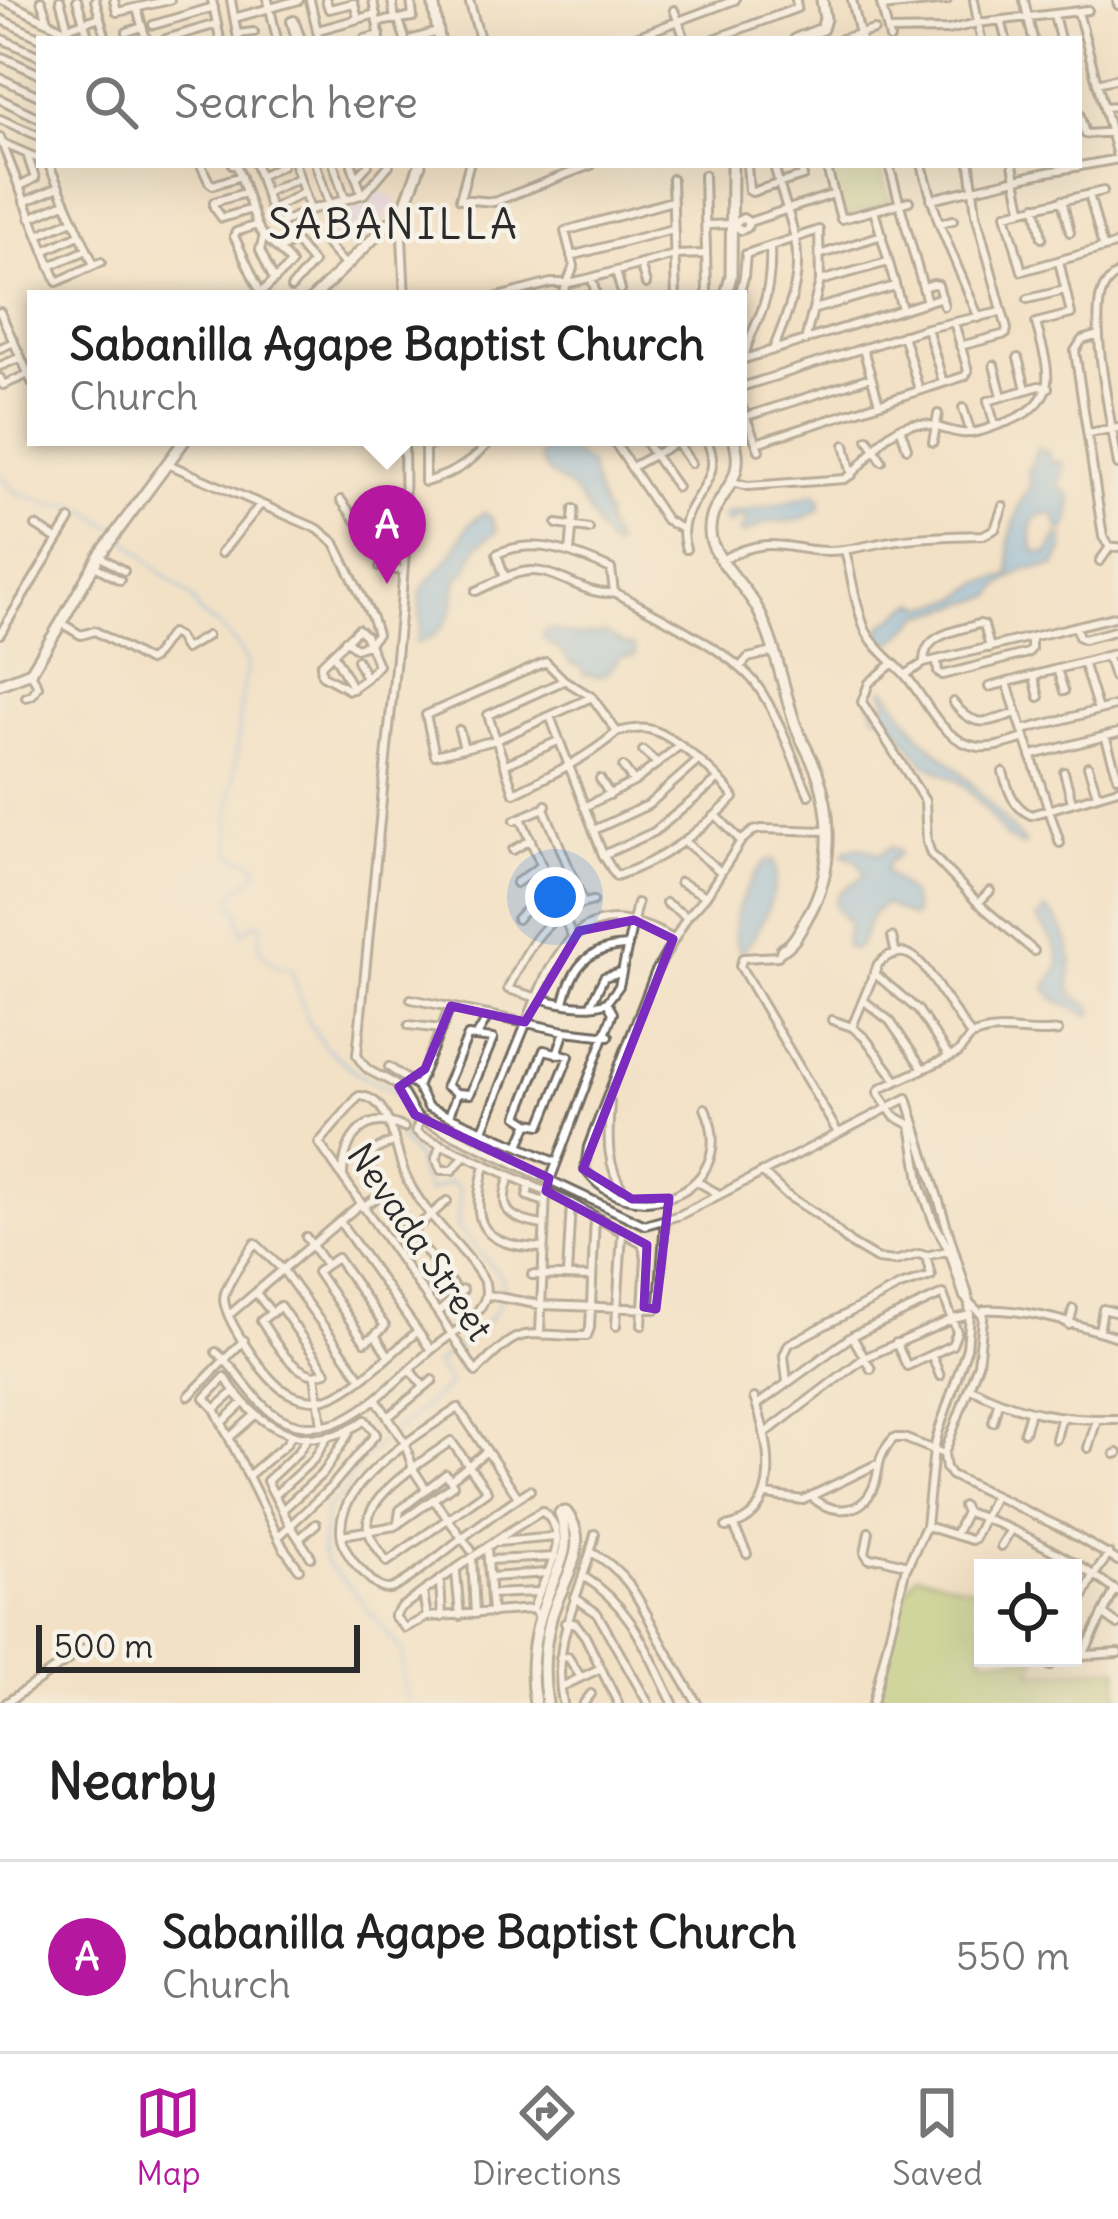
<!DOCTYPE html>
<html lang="en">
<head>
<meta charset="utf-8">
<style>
	body { margin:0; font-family:Delius,sans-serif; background:#f2f2f2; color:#222 }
	.controls { position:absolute; right:36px; bottom:36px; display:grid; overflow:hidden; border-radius:0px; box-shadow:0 12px 48px #0002 }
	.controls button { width:108px; height:108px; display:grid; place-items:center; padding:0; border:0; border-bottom:3px solid #e0e0e0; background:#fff; color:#222; font:60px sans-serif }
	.scale { position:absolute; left:36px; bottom:30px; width:324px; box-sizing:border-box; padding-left:12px; border:6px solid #2b2b2b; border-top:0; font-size:33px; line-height:42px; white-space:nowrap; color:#2b2b2b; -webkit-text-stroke:9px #f7f3e8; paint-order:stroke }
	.you { position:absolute; left:555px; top:897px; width:42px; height:42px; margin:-30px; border:9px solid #fff; border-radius:50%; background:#1a73e8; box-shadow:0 0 0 18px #1a73e833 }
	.badge { display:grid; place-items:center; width:78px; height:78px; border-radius:50%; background:#b5179e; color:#fff; font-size:39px; font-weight:700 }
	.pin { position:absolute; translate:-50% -99px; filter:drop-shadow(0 3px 6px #0008) }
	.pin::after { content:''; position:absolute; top:63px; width:42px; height:36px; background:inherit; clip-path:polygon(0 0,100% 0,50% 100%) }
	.popup { position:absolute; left:27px; top:290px; width:720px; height:156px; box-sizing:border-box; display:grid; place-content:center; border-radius:0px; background:#fff; filter:drop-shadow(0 3px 9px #0005); font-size:39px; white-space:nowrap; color:#767676 }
	.popup b { font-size:45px; color:#222 }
	.popup::after { content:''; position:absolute; left:50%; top:100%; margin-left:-24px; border:24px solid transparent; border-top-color:#fff }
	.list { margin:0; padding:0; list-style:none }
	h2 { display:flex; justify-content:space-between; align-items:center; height:156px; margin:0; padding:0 48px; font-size:51px }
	h2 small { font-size:39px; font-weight:400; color:#767676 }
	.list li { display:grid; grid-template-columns:78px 1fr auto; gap:36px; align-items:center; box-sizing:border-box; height:192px; padding:0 48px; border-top:3px solid #e0e0e0 }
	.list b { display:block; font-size:45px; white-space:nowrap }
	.list p { margin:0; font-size:39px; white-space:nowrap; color:#767676 }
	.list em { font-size:39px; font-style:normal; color:#767676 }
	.icon { flex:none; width:66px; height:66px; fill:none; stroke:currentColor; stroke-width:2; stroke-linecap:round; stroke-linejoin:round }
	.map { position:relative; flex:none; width:1118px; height:1703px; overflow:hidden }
	.search { position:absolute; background:#fff; box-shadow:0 12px 48px #0002; left:36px; right:36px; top:36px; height:132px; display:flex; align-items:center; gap:30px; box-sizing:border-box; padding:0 42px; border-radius:0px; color:#767676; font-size:45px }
	.sheet { height:348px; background:#fff }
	nav { display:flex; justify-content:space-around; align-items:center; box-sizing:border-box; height:168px; border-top:3px solid #e0e0e0; background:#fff; font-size:33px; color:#767676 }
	nav a { display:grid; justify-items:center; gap:6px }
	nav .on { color:#b5179e }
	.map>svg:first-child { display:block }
</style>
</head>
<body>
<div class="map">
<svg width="1118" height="1703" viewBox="0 0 1118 1703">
	<rect width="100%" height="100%" fill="#f7f3e8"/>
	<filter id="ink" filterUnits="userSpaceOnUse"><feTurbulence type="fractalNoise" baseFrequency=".00833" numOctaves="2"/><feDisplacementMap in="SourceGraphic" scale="24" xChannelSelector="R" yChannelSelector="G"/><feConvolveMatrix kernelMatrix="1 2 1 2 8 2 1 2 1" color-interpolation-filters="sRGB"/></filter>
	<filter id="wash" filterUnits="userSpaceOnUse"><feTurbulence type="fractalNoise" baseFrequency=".004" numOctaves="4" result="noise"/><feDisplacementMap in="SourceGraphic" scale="48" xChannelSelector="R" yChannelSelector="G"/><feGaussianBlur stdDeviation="2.7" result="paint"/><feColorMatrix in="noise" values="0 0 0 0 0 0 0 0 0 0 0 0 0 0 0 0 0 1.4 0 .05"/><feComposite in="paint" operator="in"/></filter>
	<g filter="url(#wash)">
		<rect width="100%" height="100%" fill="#f3e1c6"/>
		<path fill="#e0d4f4" d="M382,190L399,201L391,213L355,254L315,216L364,205Z"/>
		<path fill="#a7c66e" stroke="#69784c" stroke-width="3" d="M826,165H879L890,203L841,217Z
			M917,1574L981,1590L983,1583V1658H1037L1031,1673L1118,1668V1703H876L904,1592Z"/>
		<path fill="#6fafe2" stroke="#4d6d86" stroke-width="3" d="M559,444L590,465L597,494L606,514V526L616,545L611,548C597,533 587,504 573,491C560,479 545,476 540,457L546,449Z
			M1037,448L1048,452L1052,462H1062L1064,467L1059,485L1071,498L1070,519L1065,530H1059L1055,516L1049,513L1037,516C1029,526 1029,543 1037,553H1048L1058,535L1064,538L1063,550L1055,566L1024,570L1000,586L993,596L921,616L893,643L877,640L882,625C896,620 902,608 917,602L926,607L960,598L980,583L1010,575L1009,541L1020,503L1031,484L1028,473Z
			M815,494L821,499L819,510C796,523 794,521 770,522C759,523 753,532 742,534L739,532L746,524L745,518L739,517L729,524L723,519L727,513C758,510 786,502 815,494Z
			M484,513L491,517L497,531L478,545L466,571L456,580C456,609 445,636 416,643C417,637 420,632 421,626C422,613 416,600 423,588C430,577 441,568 448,559C461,542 464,523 484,513Z
			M548,629L579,636L605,633L624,644L633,646L636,653L634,656H621C607,673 609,680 584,674L580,666L570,663L563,653L543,638V632Z
			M886,689L922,738L962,773L1025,843L1023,847L1006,837L978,800L958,781L924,763L888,715H876L871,703L875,699L881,705H885L887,701L882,691Z
			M861,847L880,854L891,847L898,850L899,854L888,863L886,871L911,895L915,914L912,917L885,904C867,913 868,930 859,946L853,950L847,947L845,941L849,924C845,918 840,914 837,908C830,890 857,885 865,873L857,861L843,855L846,850Z
			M766,861H774C783,883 758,938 741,952C723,927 747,881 766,861Z
			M1046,910C1062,920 1069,942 1071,961C1072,970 1067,980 1071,990C1074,999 1086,1002 1093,1008L1094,1013L1090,1016L1055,999L1046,989C1048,982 1053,977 1057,970C1066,954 1046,931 1037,919Z"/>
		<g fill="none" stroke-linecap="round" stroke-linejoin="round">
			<path stroke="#6fafe2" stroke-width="3" d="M0,475L16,492L54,505L79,506L114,528
				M121,534L157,569L191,597L201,614L221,628L237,645L248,664C241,690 240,714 238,740C234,783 225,812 232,855L255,863L257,873L233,895L232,906L237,908L243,933L257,922L261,925L259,949L278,968L291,969L306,1017L323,1045L361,1076L392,1090L410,1125L400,1139L417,1158L418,1170L429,1192L449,1182L459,1189L458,1228L501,1277C512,1314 461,1345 435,1364L450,1384L360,1461L342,1496L326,1507L322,1551L326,1564L352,1589L402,1652L403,1681L409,1703"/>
		</g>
	</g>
	<g filter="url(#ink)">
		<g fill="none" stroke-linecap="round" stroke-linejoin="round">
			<defs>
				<path id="minor" d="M2,0L63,29
					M41,0L48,21
					M60,0L71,39
					M77,0L89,39
					M95,0L106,39
					M114,0L117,12L170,0
					M212,0L220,39
					M231,0L238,39
					M268,0L277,39
					M310,0L319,39
					M326,0L329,9L354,3L358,18
					M373,0L380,39
					M392,0L395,20
					M469,0L480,39
					M852,0L861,39
					M880,0L890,39
					M974,0L981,39
					M1024,0L1033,39
					M1117,0L1118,5
					M882,7L947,0
					M137,9L146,39
					M674,10L685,39
					M1078,12L1118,160
					M1054,15L1060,39
					M234,18L299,0
					M0,19L43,39
					M294,20L291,21L296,39
					M294,20L301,39
					M399,20L405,39
					M1001,20L1006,39
					M377,22L413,17L411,0
					M153,25L214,7
					M318,30L376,14
					M888,31L948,30L977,23L1088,10
					M127,32L142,27
					M237,34L254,32
					M0,38L39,56
					M57,39L63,29L100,17
					M166,39L217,24
					M364,39L380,35
					M413,39L438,32
					M630,39L735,0
					M714,39L797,8L796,0
					M841,39L874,30
					M0,56L39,74
					M0,78L39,96
					M1097,83L1118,78
					M0,99L39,118
					M1104,107L1118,106
					M1079,113L1085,134L1118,132
					M0,119L39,136
					M0,137L2,143L39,159
					M2,143L38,235L73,220
					M49,165L94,265
					M201,165L209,182L213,185L241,176
					M233,165L237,166L257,225
					M256,165L275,223L279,224L310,210L364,194L389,165
					M295,165L310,210
					M316,165L329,204
					M334,165L345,199
					M352,165L362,194
					M469,165L460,199L494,202L591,165
					M747,165L749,190L752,192L803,176L800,165
					M826,165L841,219L909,201
					M889,165L927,302
					M922,165L939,223L979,318
					M1013,165L1022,208
					M704,175L707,290
					M260,176L282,165
					M356,178L368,165
					M672,179L676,299
					M19,187L35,178L27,154
					M1103,191L1006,214L1022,271L1118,244
					M245,193L214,202V207L222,218L252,209
					M265,193L299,178
					M1089,194L1103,247
					M931,199L1042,173L1118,159
					M1062,200L1070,232
					M24,202L59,187
					M1036,206L1042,238
					M270,210L303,193
					M874,210L902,309
					M401,216L405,299
					M30,218L65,203
					M749,222L834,194
					M939,223L953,220
					M708,225L733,224L743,218L749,222L747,228L741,230L733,224
					M38,235L57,282L101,262
					M263,239L260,250L274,280
					M324,241L346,266
					M281,249L295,241L313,263L291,288
					M44,251L79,235
					M822,254L882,235
					M571,256L672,229
					M640,264L646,284
					M50,266L87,250
					M616,271L621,290
					M1118,274C1109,279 1104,285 1101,295C1091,331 1112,425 1118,465
					M592,279L597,299
					M820,281L888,262
					M923,287L933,284L938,285L944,306
					M261,293L291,264C281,247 264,242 257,225L236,232L234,236L263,298L264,299
					M491,299L551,283H569L591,278L674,255L706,254
					M561,299L574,266L565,231L672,201
					M1028,299L1065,290
					M738,300L744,277L746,254L819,230L820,281L805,341
					M815,309L895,286
					M0,312L33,384
					M927,328L943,382
					M903,335L919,390
					M1099,335L1082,340L1075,351L1103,537L1110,547H1118
					M960,346L1006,334L1007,329L976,214L970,165
					M0,348L14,342
					M863,349L879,403
					M773,350C787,315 803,279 795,239C790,214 780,190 774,165
					M1018,358L1026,389
					M744,359C747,341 755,327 762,310C769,290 771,269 770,248
					M738,361L942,297
					M994,365L1002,396
					M0,366L21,357
					M0,378L3,385L29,374
					M738,388L927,328L1001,312
					M738,398L759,450
					M963,408L971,433
					M738,419L871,377
					M995,426L988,401L1039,386L1048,388
					M900,427L907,448
					M1088,433L1118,428
					M404,437L405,552L400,616L357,1055C369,1078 381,1072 397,1086C406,1094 410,1110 420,1119L645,1225L680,1215L907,1098L968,1295L970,1315L967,1348L939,1430L934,1449L926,1526L905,1571L873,1703
					M425,437V482C454,474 475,461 493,437
					M611,437L666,520L682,529
					M642,437L677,487
					M673,437L691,463
					M868,439L882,461
					M933,442L938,414
					M756,443L965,376L968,371L954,322
					M845,445L852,475
					M425,448L445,437
					M168,464L318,529L335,543L372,618L377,634L368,644L356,648L345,640
					M632,467L686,437
					M732,482L748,486L845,479C869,464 879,432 908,425C927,420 943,431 962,433C976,435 994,426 1007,422C1063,401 1048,369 1036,323L1071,314L1059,261
					M341,500L360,526L405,552
					M557,524L589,529
					M36,526L57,539
					M686,549C669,501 733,487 705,437
					M845,550C851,573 857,614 867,633C877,651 893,661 906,676C927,700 941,742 979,747C994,749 1011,742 1025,738
					M570,552L574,509
					M221,553L260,505
					M99,556L124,571
					M723,559C777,530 793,556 843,550C861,548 880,542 898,540C927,536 955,536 983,535L995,529L1003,506
					M1100,561L1110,547
					M93,565L120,580
					M380,567L403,571
					M505,578L497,554C535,536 575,553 611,569L614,592
					M476,591C494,583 511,572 531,571C558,570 591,599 614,592C653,613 730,650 756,684C779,716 792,758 809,795
					M61,623L81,635L95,631L148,661L152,659L171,633L178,637L185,649L207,636
					M1076,628L1079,637L1084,639L1118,630
					M358,629L365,635L378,665L366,678L349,690L322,675L321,665Z
					M0,634L70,520
					M333,653L353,689
					M1108,658L1114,677
					M357,660L366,678
					M937,662L938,672L943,675L1028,653L1031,649V639
					M1083,662L1098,710
					M924,663C923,634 956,631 979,624L984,625L990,648
					M892,664L869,683L862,702L925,801L927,842L931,854L978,903L1034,951
					M740,667L748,658L773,652
					M1057,669L1064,691
					M905,675L924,663L1118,616
					M1034,677L1039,697
					M563,681L488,715L514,793C551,775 586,759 617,732
					M1007,683L1060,843
					M989,687L1118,653
					M26,697L32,695L38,686L31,673
					M592,697L496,740L435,755L426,715L546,662L564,680L592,697L617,732
					M953,702C974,730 987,722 1017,713
					M550,716L603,855L616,876C663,861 699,832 734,798C721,777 672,733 648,729C639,727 626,730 617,732
					M459,730L464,748
					M1023,730L1118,705
					M1105,736L1118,777
					M643,751L658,764
					M1032,755L1118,733
					M504,765L558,741
					M1088,766L1097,794
					M623,767L634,782
					M1003,772C1008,790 1013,807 1031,815L1118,789
					M1064,772L1072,802
					M600,779L610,795
					M546,805L544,808L583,902
					M584,807L634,782L679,746
					M716,815L741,841
					M521,818L572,936
					M515,820L544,808
					M594,830L648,805L699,760
					M685,842L721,872
					M513,850L531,840
					M603,855L654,832L719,779
					M680,882L706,896
					M516,883L542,865
					M593,901C547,910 526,950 508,989C534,997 583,1013 607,1002L619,986L637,903
					M666,903L687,917
					M978,903L990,891
					M517,919L538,897L552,889
					M892,937L896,954
					M783,947L778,956L743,958L740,966L838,1133
					M874,973L918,1010L949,1057
					M411,999L565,1031L609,1036
					M863,1000L890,1021L923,1069
					M564,1002C573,965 589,947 628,946
					M590,1006L604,977L621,972
					M832,1020L852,1027L866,1039L897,1081L958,1053L971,1036C962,1022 953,1009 943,995C928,972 909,933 878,964L852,1027
					M409,1025L441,1029
					M971,1036C999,1023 1029,1036 1058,1031
					M544,1050L569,1056L541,1125L529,1123L518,1116Z
					M557,1054L565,1031
					M389,1067L417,1087L428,1107L555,1162
					M897,1081L880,1089L878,1093L894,1116L911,1125L921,1186L933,1220L949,1250L964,1297L982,1315
					M417,1087L450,1007
					M457,1093L446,1086L468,1036L476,1037L489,1015
					M457,1093L470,1094L493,1039L476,1037
					M610,1102C608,1135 605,1165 625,1193
					M705,1108C743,1192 629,1234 585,1169L588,1147L655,973L687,917L706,896L741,841L753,831L761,829L827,831
					M449,1116L457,1093
					M420,1119L416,1131L422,1136L571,1203L642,1243L646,1257L642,1325
					M483,1130C497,1095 512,1059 526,1024C555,948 583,888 673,939
					M393,1142C384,1146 374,1148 370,1158C363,1177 444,1274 459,1293
					M441,1145L436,1158L441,1170H453L464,1156
					M519,1145L529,1123
					M485,1166C469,1224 481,1246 542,1248
					M762,1172L785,1194L821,1217L850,1243L877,1259L895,1261L919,1254L926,1256L947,1251
					M343,1175C344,1138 365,1109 404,1128
					M510,1177C496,1211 511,1220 543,1225
					M696,1181L719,1194
					M530,1184L527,1196L545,1202
					M362,1207L384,1193
					M340,1222L431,1350
					M411,1232L447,1201
					M306,1237L326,1265
					M326,1265L317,1272L365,1342L375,1335
					M326,1265L337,1258L385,1326L375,1335
					M532,1275L592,1277
					M567,1276L571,1203
					M256,1293L272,1313
					M488,1295L541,1305L656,1309L659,1305L665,1219
					M439,1312L463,1290
					M271,1313L261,1321C276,1342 288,1370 315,1375
					M272,1313L280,1306L326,1372L315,1375
					M229,1315L359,1205
					M1069,1325L1073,1309
					M616,1326L622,1234
					M1099,1331L1103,1309L1118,1313
					M540,1333L546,1191L613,1013L607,1002
					M375,1335L388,1355
					M852,1336L871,1369
					M216,1352C247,1377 260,1423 307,1426C319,1426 331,1425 343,1420C377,1403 402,1375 430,1351C446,1337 467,1326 479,1309C486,1300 487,1294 485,1283C465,1246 427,1220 407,1179C394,1154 393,1096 359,1096L319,1143L438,1313L476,1372C525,1320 522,1337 587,1336L590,1328L595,1216
					M932,1356L940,1376
					M410,1369L424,1387
					M315,1375L322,1425
					M361,1378L283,1270L255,1243C247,1255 224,1285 224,1299C225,1320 261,1371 277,1385C287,1395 305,1401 319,1400C348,1398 394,1350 417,1332
					M787,1382L784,1355L789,1344L900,1286L931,1276L926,1256
					M971,1388C1021,1414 1063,1420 1118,1419
					M189,1396L244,1340
					M376,1399L405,1443L413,1469L426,1489
					M757,1405L852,1336L943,1294L957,1332L952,1345L907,1366L896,1343
					M215,1409L234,1392
					M388,1417L433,1380
					M993,1422L998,1403
					M222,1423L243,1403
					M1024,1432L1030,1412
					M764,1434L864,1358L953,1319L970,1315
					M308,1437L298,1452L267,1481L290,1525L311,1557
					M229,1438L255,1415
					M1056,1439L1061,1419
					M451,1441L487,1491L387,1562C381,1552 370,1541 368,1529C363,1495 427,1459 451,1441Z
					M1088,1448L1097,1419
					M944,1454L978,1364L984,1310C1028,1308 1076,1325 1118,1337
					M944,1454L946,1468L951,1475L1062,1528L1118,1561
					M1115,1454L1118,1453
					M248,1476L286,1444L292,1434
					M450,1480L487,1451
					M275,1495L314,1459L328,1436
					M767,1495L803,1500L875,1465
					M811,1496C828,1513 858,1516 871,1492C883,1471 872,1461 894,1438H904L944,1454
					M518,1497L458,1408C412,1439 292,1506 363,1572C371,1580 381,1593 393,1588C409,1581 425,1566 439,1556C468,1533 498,1510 530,1490
					M434,1500L471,1550
					M963,1506L966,1512C1015,1527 1077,1562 1118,1592
					M282,1510L324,1472L349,1433
					M734,1526L747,1554
					M926,1526L971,1540L974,1539L994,1496
					M726,1527C786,1516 769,1439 754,1398
					M869,1532L865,1553L869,1559L881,1558L908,1565
					M342,1535L395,1526L453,1485L446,1474L400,1510L398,1523
					M955,1535L966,1512
					M278,1537L332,1486L376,1434L365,1420C311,1459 255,1428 225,1377L205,1398L215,1409L283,1547L299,1569
					M299,1539L316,1524
					M498,1542L556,1537
					M1001,1546L1010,1531
					M487,1547L492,1613
					M591,1552C631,1573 642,1607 662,1643C673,1663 685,1683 697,1703
					M472,1558L475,1614
					M489,1560L555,1557
					M456,1572L460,1616
					M583,1576C633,1607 647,1652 673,1703
					M491,1577L546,1573
					M440,1581L442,1617
					M423,1593L427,1617
					M491,1594L538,1592
					M574,1597L597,1613L648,1703
					M533,1609L427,1617L405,1628L394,1616L400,1608L510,1531L542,1511C576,1537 542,1578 533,1609L540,1619
					M1103,1614L1118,1625
					M1073,1618L1094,1575L1109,1554
					M565,1623H575L585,1636L618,1703
					M1083,1655L1115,1590
					M1073,1656L1118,1653
					M560,1658L568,1657L580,1676
					M1050,1666L1054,1658
					M561,1687L601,1668
					M6,1703L84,1649
					M563,1703C550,1638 582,1594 595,1534
					M584,1703L591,1694"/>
				<path id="tertiary" d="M433,0L439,39
					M796,39L822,29L825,19L822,0
					M312,299L388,224L401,216L420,165
					M725,299L731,276L732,165
					M733,437C752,487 702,499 711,539C715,559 746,587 757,608C775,642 782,684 794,721C800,739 810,754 817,772C833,817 833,872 809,914C801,928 795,943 782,950
					M0,684L31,672L61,623L99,556L187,437
					M535,1703C528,1668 534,1631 547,1597C559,1564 573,1550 560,1513
					M547,1703C542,1675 544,1645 551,1618C560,1583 594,1546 566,1512L560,1513"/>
			</defs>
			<use href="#minor" stroke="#716b61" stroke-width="12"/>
			<use href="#tertiary" stroke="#716b61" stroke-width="15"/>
			<use href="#minor" stroke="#fff" stroke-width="6"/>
			<use href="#tertiary" stroke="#fff" stroke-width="9"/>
		</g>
	</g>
	<path d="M0 0H1118V1703H0ZM634,920L673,939L583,1169L632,1199L669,1198L656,1309L644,1307L647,1245L546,1191L549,1178L415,1115L399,1087L425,1069L451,1006L525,1022L579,931Z" fill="#f3e1c6" fill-opacity=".55" fill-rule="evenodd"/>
	<path fill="none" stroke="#7b2cbf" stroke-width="9" stroke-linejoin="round" d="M634,920L673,939L583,1169L632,1199L669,1198L656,1309L644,1307L647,1245L546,1191L549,1178L415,1115L399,1087L425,1069L451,1006L525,1022L579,931Z"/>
	<g text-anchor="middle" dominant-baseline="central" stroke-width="9" stroke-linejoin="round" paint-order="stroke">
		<g font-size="36" fill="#2b2b2b" stroke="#f7f3e8">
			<text transform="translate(420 1242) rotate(56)">Nevada Street</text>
		</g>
		<g font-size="42" letter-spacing="3" fill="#2b2b2b" stroke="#f7f3e8">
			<text x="394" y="224">SABANILLA</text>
		</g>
	</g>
</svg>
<div class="controls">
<button><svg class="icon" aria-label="locate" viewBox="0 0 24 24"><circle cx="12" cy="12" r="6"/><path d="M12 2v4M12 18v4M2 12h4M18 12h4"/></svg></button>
</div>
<div class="scale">500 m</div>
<div class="you"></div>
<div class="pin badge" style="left:387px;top:584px">A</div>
<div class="popup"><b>Sabanilla Agape Baptist Church</b>Church</div>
<div class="search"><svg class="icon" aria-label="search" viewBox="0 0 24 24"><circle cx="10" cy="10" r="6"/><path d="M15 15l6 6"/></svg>Search here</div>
</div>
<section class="sheet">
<h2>Nearby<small></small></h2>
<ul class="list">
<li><span class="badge">A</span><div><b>Sabanilla Agape Baptist Church</b><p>Church</p></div><em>550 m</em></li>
</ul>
</section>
<nav>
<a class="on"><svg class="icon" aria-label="map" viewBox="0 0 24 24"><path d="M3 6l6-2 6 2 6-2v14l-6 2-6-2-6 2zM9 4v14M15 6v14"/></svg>Map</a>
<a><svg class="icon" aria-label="directions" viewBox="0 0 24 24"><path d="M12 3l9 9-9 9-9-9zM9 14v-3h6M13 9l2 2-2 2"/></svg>Directions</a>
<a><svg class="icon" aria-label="saved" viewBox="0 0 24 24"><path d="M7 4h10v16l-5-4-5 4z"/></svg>Saved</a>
</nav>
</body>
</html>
